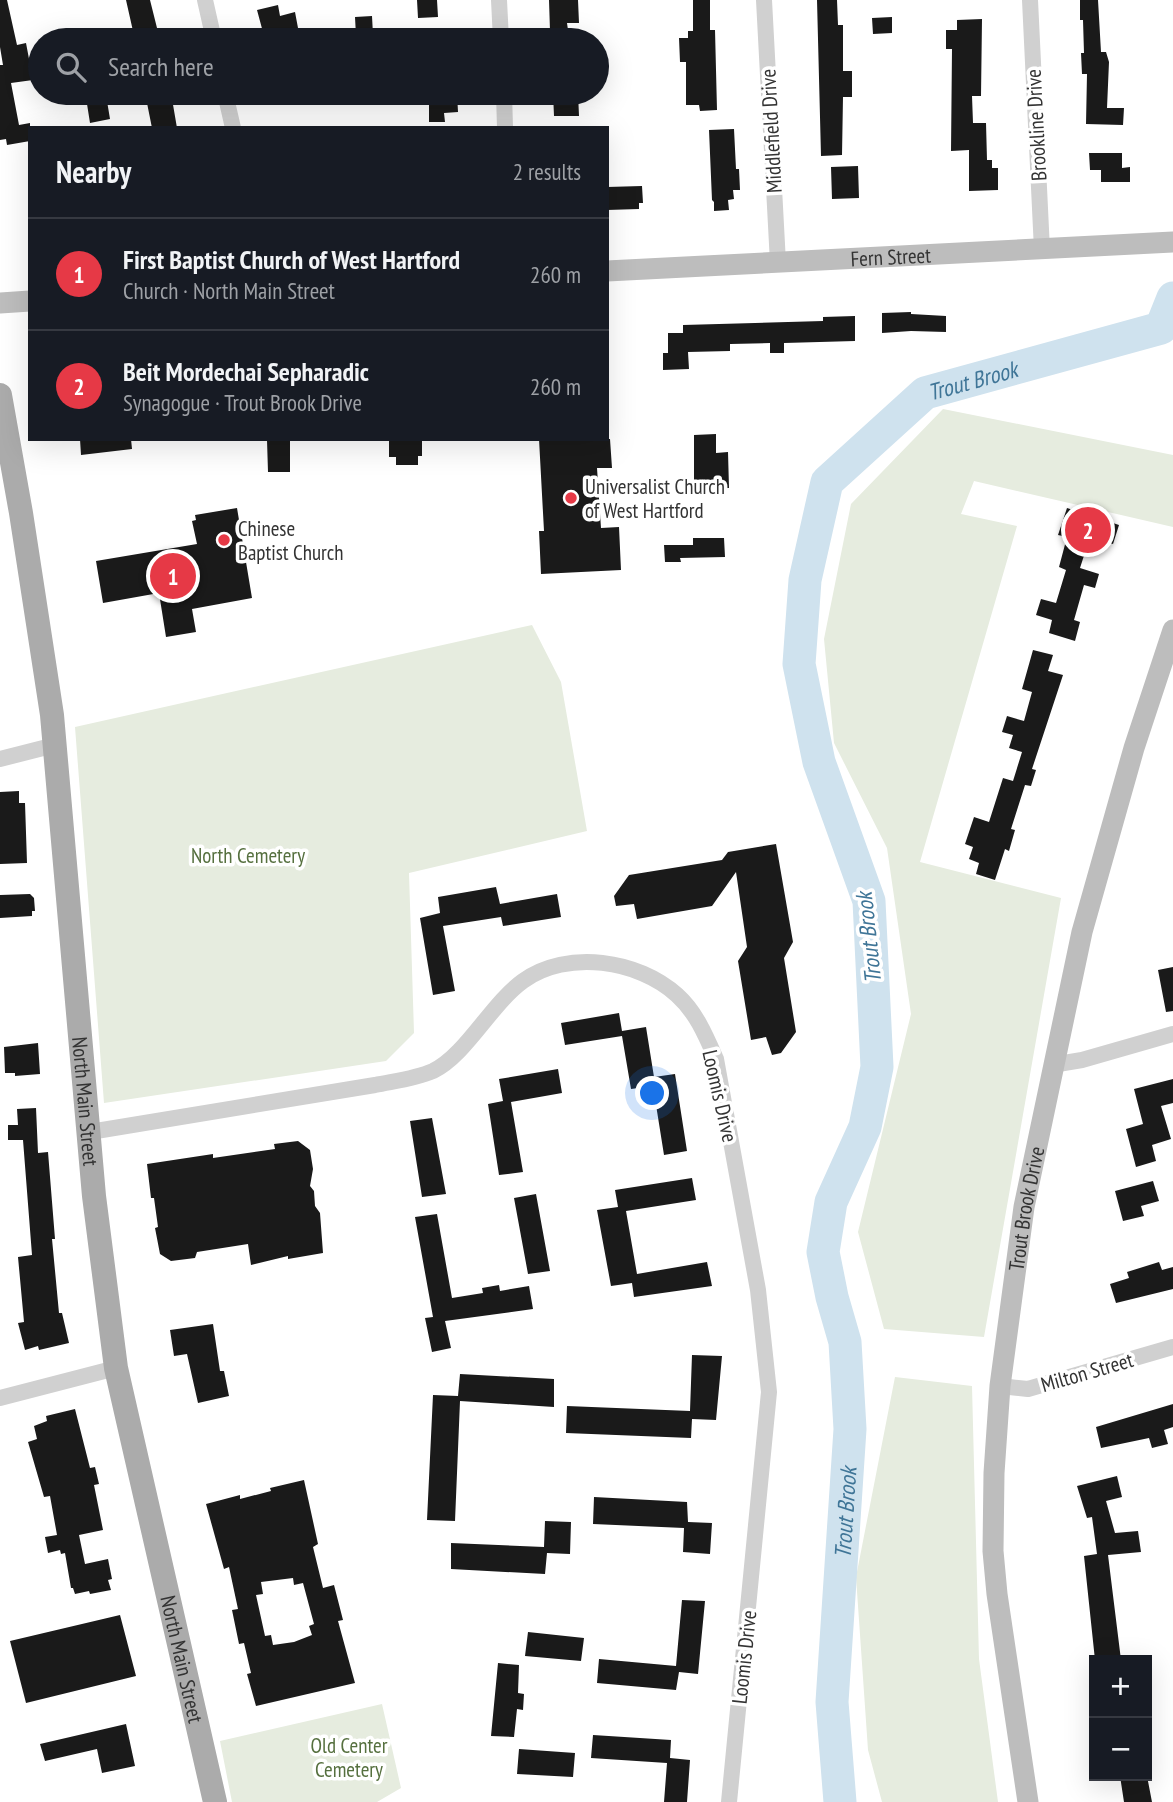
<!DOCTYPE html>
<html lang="en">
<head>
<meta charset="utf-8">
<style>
	body { margin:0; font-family:"PT Sans Narrow",sans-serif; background:#20242c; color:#f1f3f6 }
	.controls { position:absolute; right:21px; bottom:21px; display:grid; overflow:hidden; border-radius:0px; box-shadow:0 7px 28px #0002 }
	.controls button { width:63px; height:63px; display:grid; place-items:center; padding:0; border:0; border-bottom:2px solid #363941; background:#171b24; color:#f1f3f6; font:35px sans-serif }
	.you { position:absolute; left:653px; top:1094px; width:24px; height:24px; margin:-18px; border:5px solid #fff; border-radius:50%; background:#1a73e8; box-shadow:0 0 0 10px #1a73e833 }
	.badge { display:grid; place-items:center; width:46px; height:46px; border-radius:50%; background:#e63946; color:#fff; font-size:23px; font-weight:700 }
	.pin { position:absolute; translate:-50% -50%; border:4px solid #fff; box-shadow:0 2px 7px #0006 }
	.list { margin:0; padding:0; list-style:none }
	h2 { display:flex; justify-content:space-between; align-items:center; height:91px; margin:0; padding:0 28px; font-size:30px }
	h2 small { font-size:23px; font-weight:400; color:#9ea1a6 }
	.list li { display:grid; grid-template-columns:46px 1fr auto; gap:21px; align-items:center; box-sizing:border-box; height:112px; padding:0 28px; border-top:2px solid #363941 }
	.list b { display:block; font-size:26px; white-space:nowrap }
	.list p { margin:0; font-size:23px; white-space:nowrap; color:#9ea1a6 }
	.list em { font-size:23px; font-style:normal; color:#9ea1a6 }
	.icon { flex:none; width:38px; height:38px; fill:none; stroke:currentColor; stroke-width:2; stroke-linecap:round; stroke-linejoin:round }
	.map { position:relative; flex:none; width:1173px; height:1802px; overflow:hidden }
	.search { position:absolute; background:#171b24; box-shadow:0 7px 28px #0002; left:28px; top:28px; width:581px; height:77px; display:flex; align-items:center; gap:18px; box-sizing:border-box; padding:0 24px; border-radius:38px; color:#9ea1a6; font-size:26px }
	.panel { position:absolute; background:#171b24; box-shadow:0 7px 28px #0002; left:28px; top:126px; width:581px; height:315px; border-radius:0px }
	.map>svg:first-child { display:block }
</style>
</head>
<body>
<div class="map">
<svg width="1173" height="1802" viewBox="0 0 1173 1802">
	<rect width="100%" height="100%" fill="#fff"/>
	<path fill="#e6ecdf" d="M943,409L1173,455V527L974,481L961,514L1017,526L920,862L1061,898L984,1337L884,1329L858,1232L911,1014L887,848L834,743L824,639L851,504Z
		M532,625L561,682L587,831L409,873L414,1033L386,1061L104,1103L75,727Z
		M895,1377L972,1386L979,1659L998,1802H882L868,1750L856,1577Z
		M382,1704L401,1788L377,1802H232L220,1741Z"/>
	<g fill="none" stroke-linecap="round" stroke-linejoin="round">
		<path stroke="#cfe2ee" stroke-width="33" id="s1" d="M840,1802L832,1702L850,1429L845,1342L832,1297L823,1252L831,1202L865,1127L877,1067L869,901L819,762L799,664L805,580L827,482L925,393L1161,328L1173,298"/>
	</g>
	<path fill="#1a1a1a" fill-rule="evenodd" d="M0,0H7L17,45L26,43L33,80L11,83L19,125L30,123V141L7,145L6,139L0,140V65H3L0,47Z
		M126,0H150L160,40H135Z
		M417,0H437L438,17L418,18Z
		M549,0H578L579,23H567L568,30L550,31Z
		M693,0H710V30H715L717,110L700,111L699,105H686V62H680L679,38H688V31H693Z
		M817,0H837L838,25H843V71H852V97H843L842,155L821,156Z
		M1080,0H1098L1101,52H1106L1109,62L1107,108H1124L1123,125L1086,124L1087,74H1082L1081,53H1084L1083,20H1080Z
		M278,5L280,16L295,12L298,28L264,36L257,10Z
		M372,16L373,35L356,36L355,17Z
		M892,17V33L873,34L872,18Z
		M982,19L981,96H972L973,123H986L987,160H992V168H998V190L969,191V150L951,151L952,49H946V30H957V20Z
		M145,93H171L177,128H152Z
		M429,93H457L458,112L444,113L445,122H429Z
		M553,93H578L579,116H554Z
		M107,101L110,119L90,123L87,104Z
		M734,129L736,169H739L740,190H733L734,199L728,200L729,210L714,211V202L712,200L709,130Z
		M1089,153H1122V168L1130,167V182H1101V170H1090Z
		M858,166L859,198L832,199L831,167Z
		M642,186L643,203H639V209L607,210V187Z
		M911,312V314L946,316V332L911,331L882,333V313Z
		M855,316V341L784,343V353H770V343L730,344V351L688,352L689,369L663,370V353H668V333H683V325L823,321V317Z
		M716,434V453L728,452L729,488L694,489V435Z
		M80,439H131L132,449L81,455Z
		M389,439H422V456H418V465H396V457H389Z
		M539,439H610L612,468H597L601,528L619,527L621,570L541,574L539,531H544Z
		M267,440H290V472H268Z
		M237,508L252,598L192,609L196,632L166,637L159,593L103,603L96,561L197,544L192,521L196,520L195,515Z
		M1067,508L1119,525L1113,544L1090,537L1080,568L1099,574L1095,588L1084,585L1074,620L1080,622L1075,641L1049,633L1052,620L1036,615L1041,599L1056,603L1066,570L1059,567L1067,537L1058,535Z
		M693,538H724L725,557L680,558L681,562H665L664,545H693Z
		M1033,650L1053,655L1048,671L1063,675L1032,769L1036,770L1031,786L1025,785L1011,829L1015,830L1009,851L1005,849L995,880L976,874L979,863L969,859L973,847L965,844L974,817L989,822L1003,778L1013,781L1022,752L1009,748L1013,735L1002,732L1007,716L1024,721L1032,692L1022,689Z
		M19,791V803H25L27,863L0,864V792Z
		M776,844L793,942L784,958L796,1032L781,1053L772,1055L766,1037L751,1040L738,961L747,947L736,872L712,906L637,919L634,904L616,906L614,896L629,875L722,860L728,852Z
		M496,887L500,904L557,894L561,917L503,926L501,917L443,926L455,991L433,995L420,918L440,913L438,897Z
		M30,894L34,898L35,911H32V916L0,918V895Z
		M1173,967V1011L1166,1012L1158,970Z
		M619,1013L622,1031L646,1027L654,1077L675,1074L687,1151L664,1155L653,1086L631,1089L622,1036L565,1045L561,1023Z
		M38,1043L40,1074L15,1076V1073H5L4,1047Z
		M558,1069L562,1093L511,1102L523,1172L499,1175L488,1104L503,1101L499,1079Z
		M1173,1079V1103L1161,1106L1171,1139L1152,1145L1156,1161L1136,1167L1126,1129L1143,1124L1134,1089Z
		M36,1108L38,1153L48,1152L55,1239H52L59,1313H62L69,1343L39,1350L38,1346L25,1350L18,1323L24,1322L18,1257L32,1255L23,1140H8V1125H18L17,1109Z
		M432,1118L446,1194L422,1197L410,1121Z
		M298,1141L310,1150L313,1169L310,1186L314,1191L315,1206L320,1213L323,1253L288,1259V1256L251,1265L248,1244L197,1252L195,1258L171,1261L160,1254L155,1228L158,1227L154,1198H151L147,1164L213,1154V1158L275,1149L274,1144Z
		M692,1178L696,1200L626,1211L637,1274L707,1262L712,1286L634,1297L632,1283L611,1286L597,1210L618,1207L615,1190Z
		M1153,1181L1159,1201L1141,1206L1144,1216L1123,1221L1115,1191Z
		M536,1194L550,1271L528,1274L514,1198Z
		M437,1214L452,1298L483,1293L482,1288L499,1285L500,1291L529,1286L533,1309L445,1321L451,1348L432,1352L425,1318L433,1317L415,1217Z
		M1159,1262L1162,1270L1173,1267V1289L1116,1303L1110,1284L1129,1278L1127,1272Z
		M213,1324L220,1371H224L229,1396L198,1403L187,1354L174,1356L170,1330Z
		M692,1355L722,1356L716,1420L692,1419L691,1438L566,1433L567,1406L690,1411Z
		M460,1374L554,1379V1407L460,1401L455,1521L427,1520L433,1395L458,1396Z
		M1173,1404V1427L1164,1430L1168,1444L1152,1448L1149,1438L1101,1448L1096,1427Z
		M75,1409L90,1468L95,1467L99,1484L94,1485L103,1530L79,1535L85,1564L108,1559L112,1579L108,1580L111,1590L90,1594L89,1591L75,1594L73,1588H71L65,1553L61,1554L60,1550L48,1553L45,1537L57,1535L50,1496L44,1497L28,1442L37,1439L34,1426L47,1421L46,1416Z
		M1117,1476L1122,1497L1106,1501L1115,1533L1138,1531L1141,1552L1108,1555L1121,1660H1095L1084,1556L1097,1554L1092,1517L1087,1518L1077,1486Z
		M304,1480L318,1544L313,1547L323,1588L334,1585L343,1620L338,1621L355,1683L256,1706L247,1674L251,1673L244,1643L239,1644L232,1610L238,1609L229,1567L224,1569L206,1504L240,1495V1499L271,1491L270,1488ZM293,1578L294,1585L303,1583L314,1624L309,1626L312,1635L294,1642L273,1645L271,1635L265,1636L256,1595L263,1594L261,1582Z
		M594,1497L687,1502L688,1522L712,1523L710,1554L683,1552L684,1528L593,1524Z
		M545,1521L571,1522L570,1554L547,1553L545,1574L451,1569V1543L544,1547Z
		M682,1600L705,1601L698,1674L679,1672L676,1690L597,1683L599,1659L676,1666Z
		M120,1615L136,1676L26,1703L10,1641Z
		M528,1632L584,1638L581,1661L525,1656Z
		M498,1663L519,1665L518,1693L524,1694L523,1710L517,1709L514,1737L491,1736Z
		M126,1724L135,1766L102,1773L97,1749L45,1761L40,1744Z
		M593,1735L671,1740L670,1758L690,1760L687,1802H664L667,1763L591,1758Z
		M519,1749L575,1753L573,1777L517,1774Z
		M1120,1776H1147L1152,1802H1124Z"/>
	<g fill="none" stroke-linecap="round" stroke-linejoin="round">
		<path stroke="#d0d0d0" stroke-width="16" d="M205,0L214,40
			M499,0L501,40
			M764,0L778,263
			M1030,0L1042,250
			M225,93L233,128
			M504,93L505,128
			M0,759L55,745
			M1052,1065L1082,1060L1173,1034
			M90,1132L375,1085C394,1081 415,1079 433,1071C466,1055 491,1004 523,981C567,949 639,960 677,995C696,1012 706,1036 716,1059L758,1290L769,1392L729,1802
			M1000,1386L1028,1389L1173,1347
			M0,1398L116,1368"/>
		<g stroke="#bdbdbd" stroke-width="21">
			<path id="s2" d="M607,271L1173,242"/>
			<path d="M0,303L30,301"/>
			<path id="s3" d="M1028,1802L997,1594L993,1551L994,1473L1000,1386L1024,1207L1082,932L1134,748L1173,630"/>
		</g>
		<path stroke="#ababab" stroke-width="24" id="s4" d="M0,395L21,513L52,715L94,1196L116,1368L215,1802"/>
	</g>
	<g fill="#e63946" stroke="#fff" stroke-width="2.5">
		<circle cx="571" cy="498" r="7"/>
		<circle cx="224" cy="540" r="7"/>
	</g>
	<g text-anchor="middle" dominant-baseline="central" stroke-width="7" stroke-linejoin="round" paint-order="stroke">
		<g font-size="21" fill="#333" stroke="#fff">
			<text transform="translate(1036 125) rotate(-93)">Brookline Drive</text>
			<text transform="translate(771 131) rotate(-93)">Middlefield Drive</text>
			<text stroke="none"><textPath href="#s2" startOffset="284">Fern Street</textPath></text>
			<text transform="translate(720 1096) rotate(77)">Loomis Drive</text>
			<text stroke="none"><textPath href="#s4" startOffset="712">North Main Street</textPath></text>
			<text stroke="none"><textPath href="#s3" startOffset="598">Trout Brook Drive</textPath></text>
			<text transform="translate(1087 1372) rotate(-16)">Milton Street</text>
			<text transform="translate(744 1657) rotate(-84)">Loomis Drive</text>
			<text stroke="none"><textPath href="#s4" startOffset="1279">North Main Street</textPath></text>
		</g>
		<g font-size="21" fill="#333" stroke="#fff" text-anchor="start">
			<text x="585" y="486">Universalist Church<tspan x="585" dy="24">of West Hartford</tspan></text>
			<text x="238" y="528">Chinese<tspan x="238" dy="24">Baptist Church</tspan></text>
		</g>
		<g font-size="21" fill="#56703f" stroke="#fff">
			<text x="248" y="855">North Cemetery</text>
			<text x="349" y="1745">Old Center<tspan x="349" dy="24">Cemetery</tspan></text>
		</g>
		<g font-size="23" font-style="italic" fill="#3f7597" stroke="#fff">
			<text stroke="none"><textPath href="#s1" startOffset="1528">Trout Brook</textPath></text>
			<text transform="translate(868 938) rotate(-96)">Trout Brook</text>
			<text stroke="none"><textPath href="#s1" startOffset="290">Trout Brook</textPath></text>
		</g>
	</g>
</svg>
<div class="controls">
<button>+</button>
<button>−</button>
</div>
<div class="you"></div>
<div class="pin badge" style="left:173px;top:576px">1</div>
<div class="pin badge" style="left:1088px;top:530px">2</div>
<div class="search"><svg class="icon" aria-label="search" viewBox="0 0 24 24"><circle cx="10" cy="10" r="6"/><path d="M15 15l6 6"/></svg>Search here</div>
<section class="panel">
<h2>Nearby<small>2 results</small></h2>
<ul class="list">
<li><span class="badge">1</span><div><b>First Baptist Church of West Hartford</b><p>Church · North Main Street</p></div><em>260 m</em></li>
<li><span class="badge">2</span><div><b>Beit Mordechai Sepharadic</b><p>Synagogue · Trout Brook Drive</p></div><em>260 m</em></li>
</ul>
</section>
</div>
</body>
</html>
